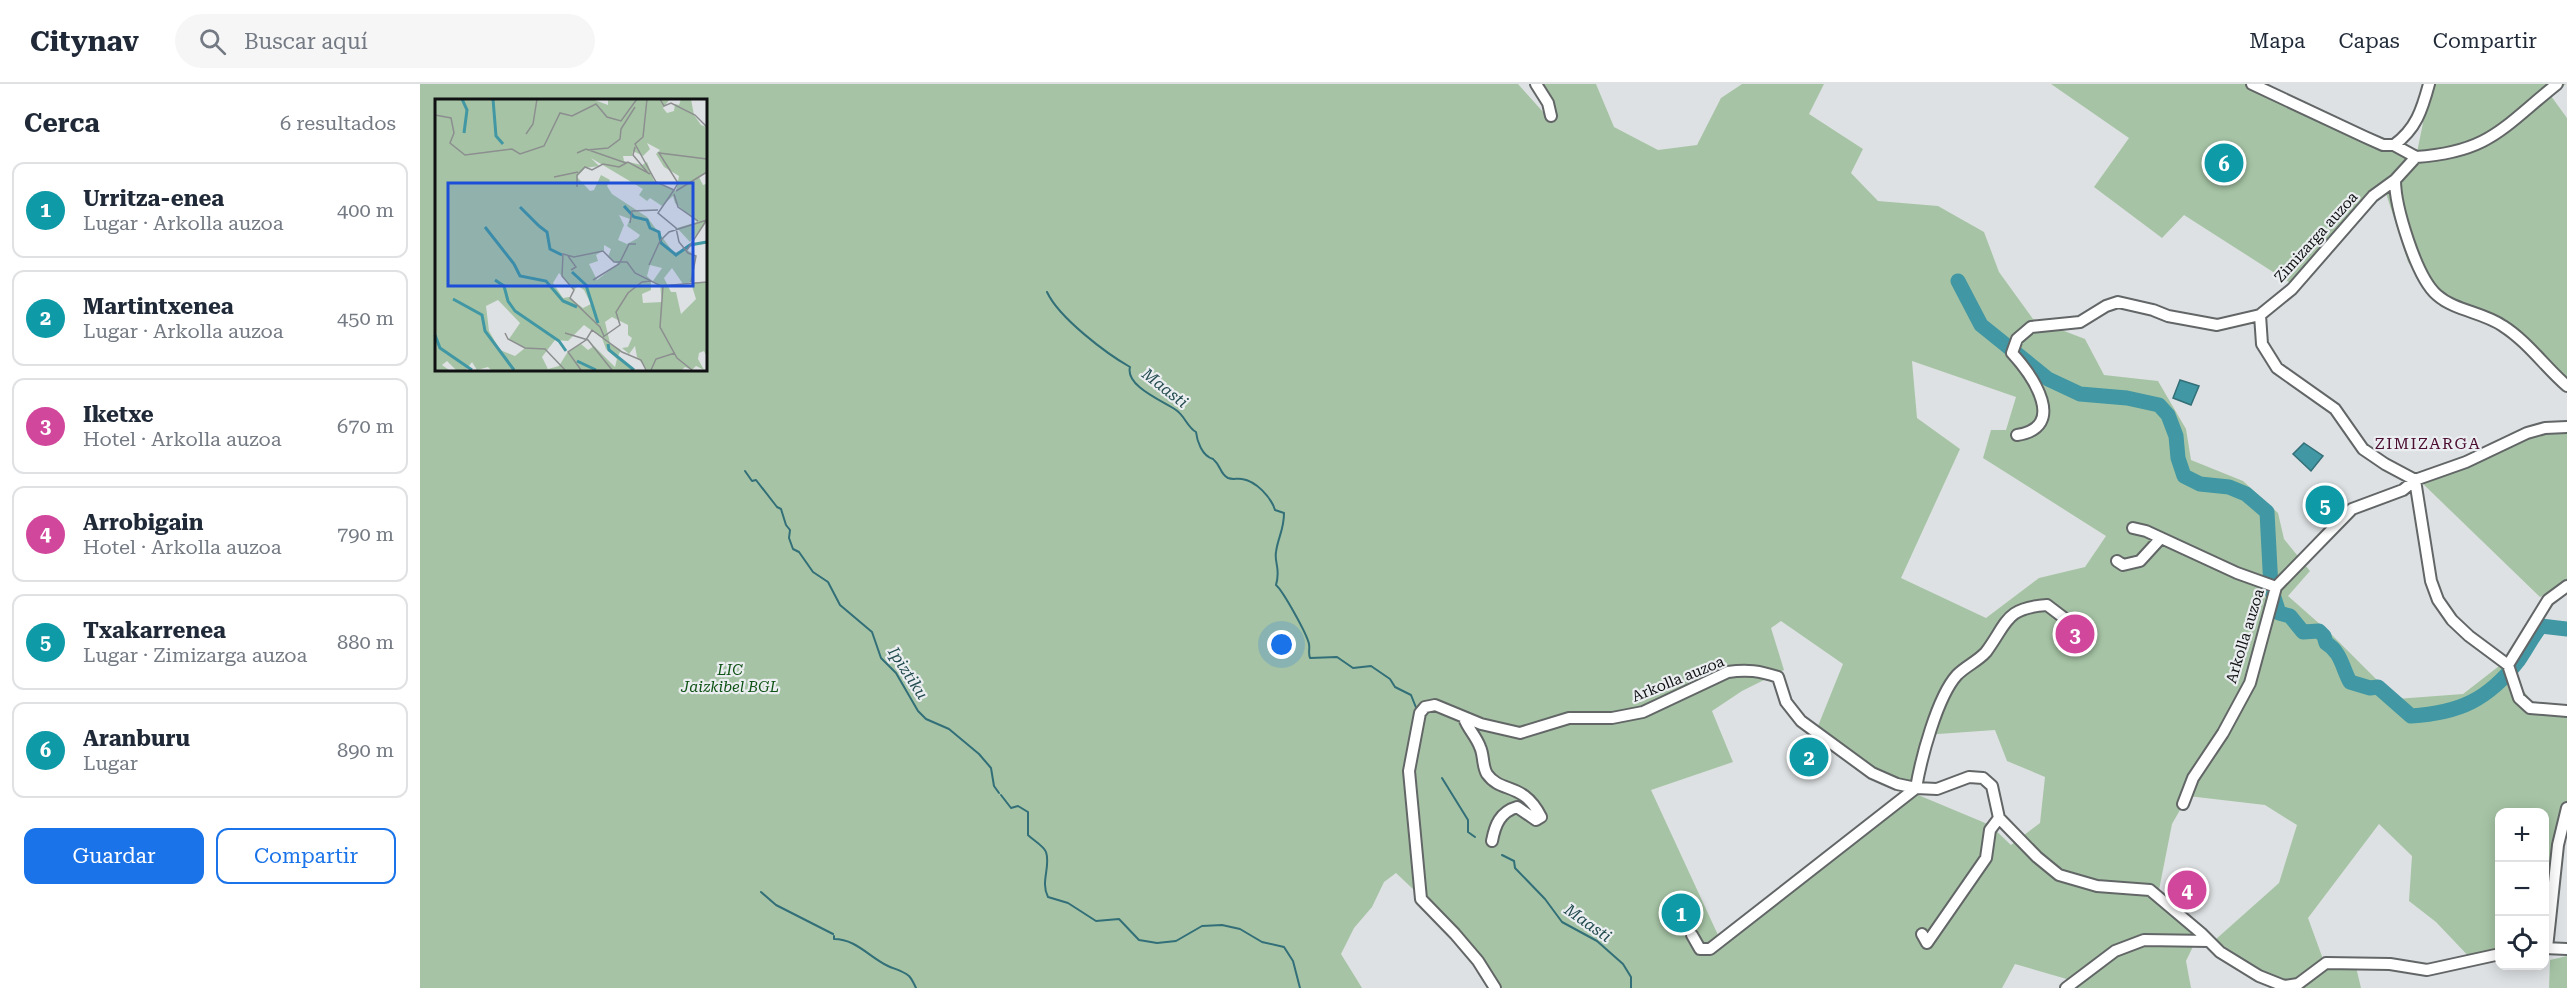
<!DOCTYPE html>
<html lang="es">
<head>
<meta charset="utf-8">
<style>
	body { margin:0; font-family:"Roboto Serif",serif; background:#f6f6f7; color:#1f2937 }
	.controls { position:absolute; right:18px; bottom:18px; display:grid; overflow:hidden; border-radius:12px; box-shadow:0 3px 15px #0003 }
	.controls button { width:54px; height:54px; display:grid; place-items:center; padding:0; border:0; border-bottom:2px solid #e0e1e3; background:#fff; color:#1f2937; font:30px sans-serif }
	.you { position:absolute; left:862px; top:561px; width:21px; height:21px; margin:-15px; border:4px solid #fff; border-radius:50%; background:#1a73e8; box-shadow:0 0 0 9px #1a73e833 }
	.badge { display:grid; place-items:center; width:39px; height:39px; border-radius:50%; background:#1a73e8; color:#fff; font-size:20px; font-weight:700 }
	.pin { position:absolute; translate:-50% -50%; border:3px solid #fff; box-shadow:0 2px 6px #0006 }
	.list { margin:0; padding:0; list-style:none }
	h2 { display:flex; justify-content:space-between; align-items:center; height:78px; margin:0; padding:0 24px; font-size:26px }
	h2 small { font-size:20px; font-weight:400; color:#747a83 }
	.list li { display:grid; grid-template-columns:39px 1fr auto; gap:18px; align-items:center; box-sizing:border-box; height:96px; margin:0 12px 12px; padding:0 12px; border:2px solid #e0e1e3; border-radius:12px }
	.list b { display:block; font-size:22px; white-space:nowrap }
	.list p { margin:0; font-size:20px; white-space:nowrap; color:#747a83 }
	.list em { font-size:20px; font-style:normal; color:#747a83 }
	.actions { display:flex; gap:12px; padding:18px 24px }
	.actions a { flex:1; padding:14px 0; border:2px solid #1a73e8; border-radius:12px; text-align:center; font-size:21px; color:#1a73e8 }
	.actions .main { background:#1a73e8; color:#fff }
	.icon { flex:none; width:33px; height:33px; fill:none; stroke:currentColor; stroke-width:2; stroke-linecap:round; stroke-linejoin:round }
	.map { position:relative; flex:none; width:2147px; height:904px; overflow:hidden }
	header { display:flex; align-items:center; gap:36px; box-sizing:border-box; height:84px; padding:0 30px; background:#fff; border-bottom:2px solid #e0e1e3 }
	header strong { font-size:28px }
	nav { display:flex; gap:33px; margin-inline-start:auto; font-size:21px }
	.search { width:420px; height:54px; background:#f6f6f7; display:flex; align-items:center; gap:15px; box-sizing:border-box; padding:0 21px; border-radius:33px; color:#747a83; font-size:22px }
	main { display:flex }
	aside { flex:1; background:#fff }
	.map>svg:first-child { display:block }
</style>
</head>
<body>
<header>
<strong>Citynav</strong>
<div class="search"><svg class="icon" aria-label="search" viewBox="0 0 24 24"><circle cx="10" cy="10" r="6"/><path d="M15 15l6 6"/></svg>Buscar aquí</div>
<nav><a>Mapa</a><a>Capas</a><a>Compartir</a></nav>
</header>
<main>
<aside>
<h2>Cerca<small>6 resultados</small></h2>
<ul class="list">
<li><span class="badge" style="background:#0f9aa8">1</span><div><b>Urritza-enea</b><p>Lugar · Arkolla auzoa</p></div><em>400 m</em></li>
<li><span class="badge" style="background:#0f9aa8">2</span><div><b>Martintxenea</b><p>Lugar · Arkolla auzoa</p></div><em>450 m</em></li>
<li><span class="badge" style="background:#d1479c">3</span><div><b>Iketxe</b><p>Hotel · Arkolla auzoa</p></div><em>670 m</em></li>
<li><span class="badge" style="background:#d1479c">4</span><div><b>Arrobigain</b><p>Hotel · Arkolla auzoa</p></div><em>790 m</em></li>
<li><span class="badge" style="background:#0f9aa8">5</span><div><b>Txakarrenea</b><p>Lugar · Zimizarga auzoa</p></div><em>880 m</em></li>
<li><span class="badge" style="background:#0f9aa8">6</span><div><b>Aranburu</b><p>Lugar</p></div><em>890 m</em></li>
</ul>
<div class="actions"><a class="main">Guardar</a><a>Compartir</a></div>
</aside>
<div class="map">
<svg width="2147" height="904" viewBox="0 0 2147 904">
	<rect width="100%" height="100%" fill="#dee1e3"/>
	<path fill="#a6c4a5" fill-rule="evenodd" d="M0,0H1098L1124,29L1131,23L1123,7L1124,0H1176L1194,43L1238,66L1277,61L1301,14L1322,0H1404L1389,30L1443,65L1431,89L1458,117L1518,122L1564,148L1579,188L1613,235L1665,255L1684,291L1738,297L1766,345L1771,376L1823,397L1858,429L1864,455L1890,487L1868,512L1910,549L1976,615L2043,610L2083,579L2118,626L2147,632V724L2125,866L2124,728H2080L2079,874L2055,879L2016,838L1989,817L1992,772L1959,740L1888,834L1907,886L1936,883L1941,904H1855L1851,894L1795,856L1859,799L1877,741L1845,721L1768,712L1752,740L1738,811L1779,850L1766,877L1771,904H1651L1657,898L1595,880L1582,904H1080L1050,859L976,789L964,798L952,823L934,844L921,870L942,904H0ZM16,16H285V285H16ZM1492,277L1596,313L1586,346H1571L1563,374L1686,452L1665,483L1619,494L1566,534L1481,494L1540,365L1497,334ZM1361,537L1423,580L1396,647L1490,708L1376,798L1298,851L1231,706L1313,678L1292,627L1322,607L1364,586L1351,544ZM1575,646L1587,677L1625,693L1620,739L1591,761L1570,741L1491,708L1504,651Z
		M1631,0H1839L1996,73L2011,0H2146L2131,12L2147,34V307L2081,240L2021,223L1988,178L1965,106L1875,202L1764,131L1742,154L1674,103L1709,54Z
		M2147,342V495L2120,513L2000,397L2116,345Z
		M2147,872V904H2129L2130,876Z"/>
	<path fill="#4197a3" stroke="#326f78" stroke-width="1.5" d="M1760,296L1779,302L1771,321L1753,314Z
		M1884,359L1903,372L1891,387L1873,370Z"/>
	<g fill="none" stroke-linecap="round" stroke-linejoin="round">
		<path stroke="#326f78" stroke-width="2" d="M627,208C639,234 687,270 710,283C705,302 743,317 756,326C765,332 767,343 776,348C777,357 782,372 793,375
			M794,376C801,382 800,390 808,394C813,396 817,394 822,395C836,397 851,413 855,426L864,429C864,446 858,453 856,468C854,479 861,484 856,501C863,507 887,550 889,560C890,565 888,569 890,574L917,573L933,584L951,582L970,595L975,603L991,611L997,626
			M325,387L332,397L336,396L357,423L361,425L366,441L370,446L369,454L373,465L379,468L393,488L408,498L420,521L452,548L461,574L476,589L498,627L506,635L529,645L559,670L571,684L574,702L579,709
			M1022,694L1048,736V748L1055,753
			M581,711L591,724L598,722L608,728V751C613,756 624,762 626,768C631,782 620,798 628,813L648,819L676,837L699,835L719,856L737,859L756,857L782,842L802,841L820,845L842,858L864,863L873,877L880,904
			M1082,771L1094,777L1095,784L1125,815L1142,838L1177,857L1203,880L1211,893V904
			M341,808L356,821L413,850
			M414,852V855C436,855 449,873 468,882C474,885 482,886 489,892C492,895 494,900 496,904"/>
		<path stroke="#4197a3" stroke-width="15" d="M1538,197L1561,241L1628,295L1660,310L1707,314L1739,321L1748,331L1756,352L1758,374L1764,392L1780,400L1809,403L1826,410L1847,428L1851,504L1859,529L1870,532L1883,548L1899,547L1904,552L1906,559C1921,568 1922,583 1930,598L1950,604L1958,603L1991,632C2039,629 2068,616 2098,577C2106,566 2112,553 2121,542L2147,545"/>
		<defs>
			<path id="minor" d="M1116,0L1128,19L1131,32
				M1832,0L1945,53L1963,61H1974C1996,45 2002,26 2009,0
				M1974,61L1996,73L1975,96L1953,112L1872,205L1840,231L1842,260L1857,284L1915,325L1943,365L1965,380L1995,396L2011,497L2018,516L2032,536L2049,552L2088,581L2099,614L2110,624L2147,627
				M1996,73C2070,68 2083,43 2137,0
				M1975,96C1975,122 1996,193 2017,211C2035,227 2063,228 2083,242C2108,258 2125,283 2147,302
				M1597,351C1648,343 1613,292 1592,269L1597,255L1611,243L1660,238L1686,222L1698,218L1733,226L1748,232L1797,241L1840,231
				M1713,444L1726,447L1817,489L1856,503
				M1697,477L1703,481L1720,477L1741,454
				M2088,581L2128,516L2147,502
				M1044,634C1048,645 1056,652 1060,663C1064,671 1062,682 1067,690C1081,710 1103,697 1121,733L1116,736L1097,723C1080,728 1075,741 1072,757
				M1763,720L1773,694L1803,649L1830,599L1856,503L1932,425L1983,406L1995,396L2046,378L2107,349L2125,344L2147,343
				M1502,850L1507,859L1566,774L1570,746L1579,734
				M1272,851L1280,865H1290L1496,704C1501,675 1517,613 1537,591C1546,582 1558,577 1566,568C1588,538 1585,524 1627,521L1648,537
				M2124,864L2147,865
				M2127,864L2138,761L2147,724
				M1075,904L1058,877L1035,850L1001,815L989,687L1000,629L1005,623L1015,621L1061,640L1100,649L1149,634H1192L1223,628L1308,588C1327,585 1340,587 1358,593L1366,618L1381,637L1452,689L1477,700L1496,704L1517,705L1549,693L1563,694L1572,702L1579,734L1617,773L1639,791L1677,802L1730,806L1781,849L1800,868L1839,892L1864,902L1878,900L1906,879L1970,880L2007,886L2080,870
				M1646,904L1695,867L1724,856L1789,857"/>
		</defs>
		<use href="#minor" stroke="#636667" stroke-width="14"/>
		<use href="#minor" stroke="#fff" stroke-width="10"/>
	</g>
	<g text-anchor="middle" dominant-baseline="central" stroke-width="4.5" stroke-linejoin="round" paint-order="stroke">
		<g font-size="15" fill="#101112" stroke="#ebeef0">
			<text transform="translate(1896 153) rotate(-48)">Zimizarga auzoa</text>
			<text transform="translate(1825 552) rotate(-73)">Arkolla auzoa</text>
			<text transform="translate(1258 595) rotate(-22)">Arkolla auzoa</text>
		</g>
		<g font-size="15" font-style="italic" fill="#105316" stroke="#ebeef0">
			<text x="310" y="586">LIC<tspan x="310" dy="17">Jaizkibel BGL</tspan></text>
		</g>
		<g font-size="16" font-style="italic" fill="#234b50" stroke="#ebeef0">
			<text transform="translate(745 304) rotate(38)">Maasti</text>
			<text transform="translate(488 589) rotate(57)">Ipiztiku</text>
			<text transform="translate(1168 839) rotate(35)">Maasti</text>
		</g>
		<g font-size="16" letter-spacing="1.5" fill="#4b0d31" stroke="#ebeef0">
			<text x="2008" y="359">ZIMIZARGA</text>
		</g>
	</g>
	<g transform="translate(15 15)">
		<rect width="272" height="272" fill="#dee1e3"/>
		<path d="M0,0H157L173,6V0H235L228,9L232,14L239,12L240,5L244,6L246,0H256L259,16L266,26L272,28L271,74L264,78L268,86L271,85V123L255,143L242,129L262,123L240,104L238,97L227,107L215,99L212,102L204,96L208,90L156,59L164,67L150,69L142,78L155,92L159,91L166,76L175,81L172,87L177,95L212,118L239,154L251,150L261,157L256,183L248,185L237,169L229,179L236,193H241L246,215L261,200L256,184L271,183V256L269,252L264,254L263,260L269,271L261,267L257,271L250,268L247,271H212L202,258L200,247L194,255L187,249L193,248L197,239L193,236V226L177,218L170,223L175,244L186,251L183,257L199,271H56L53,268L42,271L37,263L31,271H21L12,262L7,266L14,271H0ZM212,44L225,51L221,55L229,68L244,77L241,92L219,82L212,63L207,66L189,62L188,57H197L198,52L208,57L215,50ZM184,116L195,120L192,127L205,136L203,139L192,145L183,141L189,126ZM169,146L176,150L173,158L183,165L162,181L154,165L163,162L161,156L169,151ZM215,166L227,169L218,182L225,186L227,203L208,204L207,195L216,191V181L212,177ZM124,174L139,191L143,187L149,191L156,205L148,209L134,198L128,199L118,184ZM63,201L85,224L74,240L90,249L80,257L65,251L54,232L51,207ZM149,226L167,239L171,250L182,260L180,268L159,247L153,251L146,245L132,254L124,267L113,270L107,258L120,241L133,242Z" fill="#a6c4a5" fill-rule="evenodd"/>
		<path fill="none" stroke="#4197a3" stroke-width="3" d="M27,0L32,11L29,34M58,0L61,37L68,45M189,107L199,118L212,121L215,129L224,133L226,144L241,156L255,146L272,143M85,108L104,127M104,127L112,133L115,150L127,156M50,128L79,165M79,165L85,177L111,182L128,202L142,208M137,173L151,186L163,224M60,181L69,187L73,202L80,212L124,242L131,252M18,200L47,216L50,232L79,271M0,236L5,249L37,271M173,245L174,251L199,271M142,262L161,271"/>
		<path fill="none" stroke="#8c8e8f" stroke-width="1.5" d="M212,0L208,38L200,45L221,83L239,91L243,84L224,54L272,60M225,0L229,7L236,4L260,16L272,28M0,16L16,19L19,34L15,44L30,56L77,50L85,55L109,47L125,14L137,17L161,5L172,18L186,22L202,0M91,35L98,25L102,0M200,48L198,56L213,74M152,51L173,49L185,40L186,30L200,8M142,54L151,50L191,64M119,78L143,73M142,88V76L150,68L157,71L168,65L184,68L193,63L215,75M239,91L223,114L241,129L244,143L253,154L261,157L256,183M241,92L272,73M239,95L243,108L263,122M195,124L197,112L223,111M252,151L271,122M133,157L141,168L136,171M214,166L225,142L234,133L272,121M158,181L184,165L194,145H201M228,187L225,228L242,259L257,271M70,234L73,240L90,249L110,250L130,271M130,234L153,241L177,271M169,237L165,228L135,199L139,191L127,177L128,155L139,158L168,152L179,163H192L200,174L226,187L272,183M168,238L185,226L181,213L193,194L207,183L216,182M146,271L133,253L151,241L157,231L187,253L206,261L211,271M216,271L221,260L240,254"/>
		<path fill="#1d4ed8" fill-opacity="0.15" stroke="#1d4ed8" stroke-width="3" d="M13,84H258V187H13Z"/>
		<rect width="272" height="272" fill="none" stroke="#101112" stroke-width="3"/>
	</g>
</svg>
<div class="controls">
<button>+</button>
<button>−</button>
<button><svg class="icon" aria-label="locate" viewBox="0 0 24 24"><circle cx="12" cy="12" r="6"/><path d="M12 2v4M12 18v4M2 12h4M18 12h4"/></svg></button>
</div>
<div class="you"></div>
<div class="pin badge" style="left:1261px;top:829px;background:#0f9aa8">1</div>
<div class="pin badge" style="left:1389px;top:673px;background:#0f9aa8">2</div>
<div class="pin badge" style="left:1655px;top:550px;background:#d1479c">3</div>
<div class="pin badge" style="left:1767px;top:806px;background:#d1479c">4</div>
<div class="pin badge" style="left:1905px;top:421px;background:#0f9aa8">5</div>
<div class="pin badge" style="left:1804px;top:79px;background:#0f9aa8">6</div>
</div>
</main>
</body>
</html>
